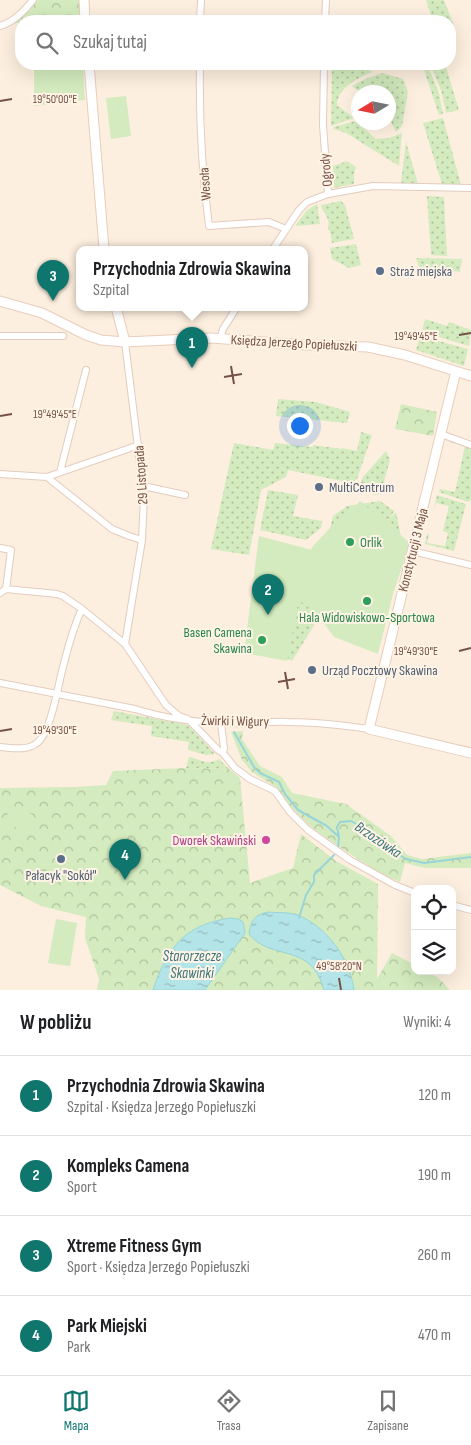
<!DOCTYPE html>
<html lang="pl">
<head>
<meta charset="utf-8">
<style>
	body { margin:0; font-family:"Sofia Sans Condensed",sans-serif; background:#f2f2f2; color:#202124 }
	.controls { position:absolute; right:15px; bottom:15px; display:grid; overflow:hidden; border-radius:10px; box-shadow:0 5px 20px #0002 }
	.controls button { width:45px; height:45px; display:grid; place-items:center; padding:0; border:0; border-bottom:1px solid #e0e0e0; background:#fff; color:#202124; font:25px sans-serif }
	.compass { position:absolute; left:351px; top:85px; width:45px; height:45px; border-radius:50%; background:#fff; box-shadow:0 5px 20px #0002; rotate:260deg }
	.you { position:absolute; left:299px; top:425px; width:18px; height:18px; margin:-12px; border:4px solid #fff; border-radius:50%; background:#1a73e8; box-shadow:0 0 0 8px #1a73e833 }
	.badge { display:grid; place-items:center; width:32px; height:32px; border-radius:50%; background:#0f766e; color:#fff; font-size:16px; font-weight:700 }
	.pin { position:absolute; translate:-50% -41px; filter:drop-shadow(0 1px 2px #0008) }
	.pin::after { content:''; position:absolute; top:26px; width:18px; height:15px; background:inherit; clip-path:polygon(0 0,100% 0,50% 100%) }
	.popup { position:absolute; left:76px; top:246px; width:232px; height:65px; box-sizing:border-box; display:grid; place-content:center; border-radius:10px; background:#fff; filter:drop-shadow(0 1px 4px #0005); font-size:16px; white-space:nowrap; color:#757577 }
	.popup b { font-size:19px; color:#202124 }
	.popup::after { content:''; position:absolute; left:50%; top:100%; margin-left:-10px; border:10px solid transparent; border-top-color:#fff }
	.list { margin:0; padding:0; list-style:none }
	h2 { display:flex; justify-content:space-between; align-items:center; height:65px; margin:0; padding:0 20px; font-size:21px }
	h2 small { font-size:16px; font-weight:400; color:#757577 }
	.list li { display:grid; grid-template-columns:32px 1fr auto; gap:15px; align-items:center; box-sizing:border-box; height:80px; padding:0 20px; border-top:1px solid #e0e0e0 }
	.list b { display:block; font-size:19px; white-space:nowrap }
	.list p { margin:0; font-size:16px; white-space:nowrap; color:#757577 }
	.list em { font-size:16px; font-style:normal; color:#757577 }
	.icon { flex:none; width:28px; height:28px; fill:none; stroke:currentColor; stroke-width:2; stroke-linecap:round; stroke-linejoin:round }
	.map { position:relative; flex:none; width:471px; height:990px; overflow:hidden }
	.search { position:absolute; background:#fff; box-shadow:0 5px 20px #0002; left:15px; right:15px; top:15px; height:55px; display:flex; align-items:center; gap:12px; box-sizing:border-box; padding:0 18px; border-radius:20px; color:#757577; font-size:19px }
	.sheet { height:385px; background:#fff }
	nav { display:flex; justify-content:space-around; align-items:center; box-sizing:border-box; height:70px; border-top:1px solid #e0e0e0; background:#fff; font-size:14px; color:#757577 }
	nav a { display:grid; justify-items:center; gap:2px }
	nav .on { color:#0f766e }
	.map>svg:first-child { display:block }
</style>
</head>
<body>
<div class="map">
<svg width="471" height="990" viewBox="0 0 471 990">
	<defs>
		<pattern id="grass-dots" width="8" height="8" patternUnits="userSpaceOnUse" patternTransform="scale(1.25)"><rect width="8" height="8" fill="#d3ebbe"/><path d="M2 2h.1M6 6h.1" fill="none" stroke="#b0c19c" stroke-width="1.8" stroke-linecap="round"/></pattern>
		<pattern id="forest-crowns" width="20" height="18" patternUnits="userSpaceOnUse" patternTransform="scale(1.25)"><rect width="20" height="18" fill="#d3ebbe"/><path d="M2 6a3 3 0 1 1 6 0M12 15a3 3 0 1 1 6 0" fill="none" stroke="#b0c19c"/></pattern>
		<pattern id="water-ripples" width="26" height="14" patternUnits="userSpaceOnUse" patternTransform="scale(1.25)"><rect width="26" height="14" fill="#b3e4e7"/><path d="M2 4q2-2 4 0t4 0M15 11q2-2 4 0t4 0" fill="none" stroke="#96bbbd"/></pattern>
	</defs>
	<rect width="100%" height="100%" fill="#fdefdf"/>
	<path fill="url(#grass-dots)" d="M426,0H444L454,26L450,40V21H433Z
		M332,64H364L372,72C357,79 338,87 337,105L354,118L331,126Z
		M422,64H427L439,93L443,114L439,115Z
		M430,64H445L459,110L446,113L441,90Z
		M382,73L403,79L408,92L402,126L396,132L389,118L388,92H360L352,86L365,79Z
		M443,118L461,185L442,184L423,123Z
		M356,121L376,139L389,138L402,133L399,166L346,133L334,129L333,127Z
		M406,142L418,184L401,183Z
		M347,161L356,167L354,173V184L334,188L333,166Z
		M427,196L444,197L447,256L431,255Z
		M341,201L345,205L354,239L332,243L330,231L328,230C331,216 323,215 321,205Z
		M317,204L320,224L295,226L307,210Z
		M356,244L361,265L349,268L332,259L330,248Z
		M416,258L462,259L460,272L419,267Z
		M425,319L447,326L449,322L471,330L469,346L422,332Z
		M420,336L468,349L464,366L416,350Z
		M278,399L316,402L350,412L347,423L276,416Z
		M361,432L372,435L357,479L352,483L288,470L286,477L261,490L249,555L211,549L234,443L273,450L275,443L313,447V445L342,449V448L357,451Z
		M450,440L471,443V500L468,502L439,492L440,489L455,492L465,446L450,442Z
		M386,451L390,460L383,485L385,493L374,495L359,486L363,477Z
		M268,490L298,495L293,516L322,521L321,528L306,540L260,530Z
		M437,495L466,504L454,551L425,544L427,534H429L427,543L445,546L448,533L443,531L449,506L436,503L433,512Z
		M380,501L394,511L390,518L396,512L401,537L306,557L313,546L330,528L333,516L347,506Z
		M298,600L324,609L292,661L287,659Z
		M114,711L188,725L215,754L206,755L188,750L189,742L151,736L152,726L111,720Z
		M189,757C200,759 208,766 219,759L229,769L186,768Z"/>
	<path fill="url(#forest-crowns)" d="M37,0H79L81,21H21V23H15Z
		M401,404L437,412L433,436L395,429Z
		M243,731L242,739L260,766L282,777L292,793L346,804L391,836L407,855L422,859L471,853V868H425L405,863L400,882L380,873L344,850L311,827L292,808L276,787L252,772L242,760L231,732Z
		M186,768L229,769L240,778L250,883L293,868L301,834L336,861L378,884L377,979L392,953L415,965V971C433,971 438,977 450,990H97L99,979L85,938L86,917L41,906L0,885V788L74,787L106,785L113,771Z"/>
	<path fill="#d3ebbe" d="M34,64H83L85,100L34,106Z
		M126,96L131,136L111,139L106,98Z
		M360,501L410,543L393,594L378,654L334,637L318,615L299,600L287,661L244,653L259,536L312,550Z
		M9,808L32,814L27,830L5,825Z
		M56,919L77,923L70,966L48,963Z"/>
	<path fill="url(#water-ripples)" stroke="#99d4d9" d="M268,912C277,913 290,912 298,915C328,928 350,959 354,990H324C311,941 271,962 249,934C251,921 254,915 268,912Z
		M230,918L238,919L243,922L245,933L205,990H153C167,948 184,925 230,918Z"/>
	<g fill="none" stroke-linecap="round" stroke-linejoin="round">
		<path stroke="#99d4d9" stroke-width="2" d="M234,732L254,767L260,773L279,782L285,794L298,810L327,826L339,837
			M338,847L339,837L337,827L340,822L351,821L385,841L393,851L406,859L424,863L471,857
			M299,918L306,895L314,882V875L334,855"/>
		<defs>
			<path id="street" d="M200,21L201,0
				M325,21L326,0
				M0,26C14,22 24,11 33,0
				M200,64C199,118 202,173 209,226L269,222L286,229
				M328,194L373,186L471,188
				M273,249L299,210L307,202L328,194L323,125L324,64
				M0,336H63
				M220,339L223,329L237,307
				M125,342L144,496L142,540L125,644
				M441,434L471,445
				M60,472L86,370
				M0,474L47,477L139,445
				M47,477L112,529L129,536L142,540
				M143,486L185,495
				M0,548L11,550L6,589
				M412,551L471,565
				M0,593L6,589L57,594L63,596L82,609L125,644L166,705L179,716L188,719L218,750L223,753L235,768L250,779L275,791L290,812L308,830L350,860L395,885L415,893
				M0,683L135,709C166,719 202,723 234,723C252,724 270,721 288,722C315,722 342,725 369,729
				M221,723L224,748L223,753
				M0,747C12,748 27,751 37,743C51,733 58,685 63,667C68,648 73,627 82,609
				M452,905L471,910"/>
			<path id="secondary" d="M84,0L85,21
				M89,64L104,249
				M0,301L42,313L86,335L101,340L125,342L211,338L305,345L368,347L405,355L471,376
				M116,307L125,342
				M456,371L369,729L471,753"/>
		</defs>
		<use href="#street" stroke="#e3ccbe" stroke-width="8"/>
		<use href="#secondary" stroke="#e9cdbb" stroke-width="11"/>
		<use href="#street" stroke="#fff" stroke-width="6"/>
		<use href="#secondary" stroke="#fff" stroke-width="9"/>
	</g>
	<path fill="none" stroke="#745346" stroke-width="2" d="M0,101L12,99M459,335L471,333M231,366L234,384M224,377L242,374M0,416L12,414M459,651L471,648M285,672L288,689M278,682L295,679M0,731L12,729M339,978L341,990"/>
	<g fill="#5c6f8a" stroke="#fff3e6" stroke-width="2">
		<circle cx="380" cy="271" r="5"/>
		<circle cx="319" cy="487" r="5"/>
		<circle cx="312" cy="670" r="5"/>
		<circle cx="61" cy="859" r="5"/>
	</g>
	<g fill="#2e9e5b" stroke="#fff3e6" stroke-width="2">
		<circle cx="350" cy="542" r="5"/>
		<circle cx="367" cy="601" r="5"/>
		<circle cx="262" cy="640" r="5"/>
	</g>
	<circle fill="#d1479c" stroke="#fff3e6" stroke-width="2" cx="266" cy="840" r="5"/>
	<g text-anchor="middle" dominant-baseline="central" stroke-width="4" stroke-linejoin="round" paint-order="stroke">
		<g font-size="14" fill="#745346" stroke="#fff3e6">
			<text transform="translate(326 170) rotate(-95)">Ogrody</text>
			<text transform="translate(205 184) rotate(-94)">Wesoła</text>
			<text transform="translate(294 343) rotate(3)">Księdza Jerzego Popiełuszki</text>
			<text transform="translate(141 475) rotate(-94)">29 Listopada</text>
			<text transform="translate(413 550) rotate(-76)">Konstytucji 3 Maja</text>
			<text transform="translate(235 721) rotate(1)">Żwirki i Wigury</text>
		</g>
		<g font-size="14" fill="#4e5e75" stroke="#fff3e6" text-anchor="start">
			<text x="390" y="271">Straż miejska</text>
			<text x="329" y="487">MultiCentrum</text>
			<text x="322" y="670">Urząd Pocztowy Skawina</text>
			<text x="61" y="875" text-anchor="middle">Pałacyk "Sokół"</text>
		</g>
		<g font-size="14" fill="#27864d" stroke="#fff3e6" text-anchor="start">
			<text x="360" y="542">Orlik</text>
			<text x="367" y="617" text-anchor="middle">Hala Widowiskowo-Sportowa</text>
			<text x="252" y="632" text-anchor="end">Basen Camena<tspan x="252" dy="16">Skawina</tspan></text>
		</g>
		<g font-size="14" fill="#b23c85" stroke="#fff3e6" text-anchor="end">
			<text x="256" y="840">Dworek Skawiński</text>
		</g>
		<g font-size="15" font-style="italic" fill="#3a767c" stroke="#fff3e6">
			<text transform="translate(378 840) rotate(34)">Brzozówka</text>
			<text x="192" y="956">Starorzecze<tspan x="192" dy="17">Skawinki</tspan></text>
		</g>
	</g>
	<g font-size="12" text-anchor="middle" fill="#745346" stroke="#fff3e6" stroke-width="4" stroke-linejoin="round" paint-order="stroke">
		<text x="55" y="103">19°50'00"E</text>
		<text x="416" y="340">19°49'45"E</text>
		<text x="55" y="418">19°49'45"E</text>
		<text x="416" y="655">19°49'30"E</text>
		<text x="55" y="734">19°49'30"E</text>
		<text x="339" y="970">49°58'20"N</text>
	</g>
</svg>
<div class="controls">
<button><svg class="icon" aria-label="locate" viewBox="0 0 24 24"><circle cx="12" cy="12" r="6"/><path d="M12 2v4M12 18v4M2 12h4M18 12h4"/></svg></button>
<button><svg class="icon" aria-label="layers" viewBox="0 0 24 24"><path d="M12 4l9 5-9 5-9-5zM3 14l9 5 9-5"/></svg></button>
</div>
<svg class="compass" viewBox="-18 -18 36 36"><path d="M0-13l5 13h-10z" fill="#e53935"/><path d="M0 13l5-13h-10z" fill="#757577"/></svg>
<div class="you"></div>
<div class="pin badge" style="left:192px;top:368px">1</div>
<div class="popup"><b>Przychodnia Zdrowia Skawina</b>Szpital</div>
<div class="pin badge" style="left:268px;top:615px">2</div>
<div class="pin badge" style="left:53px;top:301px">3</div>
<div class="pin badge" style="left:125px;top:880px">4</div>
<div class="search"><svg class="icon" aria-label="search" viewBox="0 0 24 24"><circle cx="10" cy="10" r="6"/><path d="M15 15l6 6"/></svg>Szukaj tutaj</div>
</div>
<section class="sheet">
<h2>W pobliżu<small>Wyniki: 4</small></h2>
<ul class="list">
<li><span class="badge">1</span><div><b>Przychodnia Zdrowia Skawina</b><p>Szpital · Księdza Jerzego Popiełuszki</p></div><em>120 m</em></li>
<li><span class="badge">2</span><div><b>Kompleks Camena</b><p>Sport</p></div><em>190 m</em></li>
<li><span class="badge">3</span><div><b>Xtreme Fitness Gym</b><p>Sport · Księdza Jerzego Popiełuszki</p></div><em>260 m</em></li>
<li><span class="badge">4</span><div><b>Park Miejski</b><p>Park</p></div><em>470 m</em></li>
</ul>
</section>
<nav>
<a class="on"><svg class="icon" aria-label="map" viewBox="0 0 24 24"><path d="M3 6l6-2 6 2 6-2v14l-6 2-6-2-6 2zM9 4v14M15 6v14"/></svg>Mapa</a>
<a><svg class="icon" aria-label="directions" viewBox="0 0 24 24"><path d="M12 3l9 9-9 9-9-9zM9 14v-3h6M13 9l2 2-2 2"/></svg>Trasa</a>
<a><svg class="icon" aria-label="saved" viewBox="0 0 24 24"><path d="M7 4h10v16l-5-4-5 4z"/></svg>Zapisane</a>
</nav>
</body>
</html>
